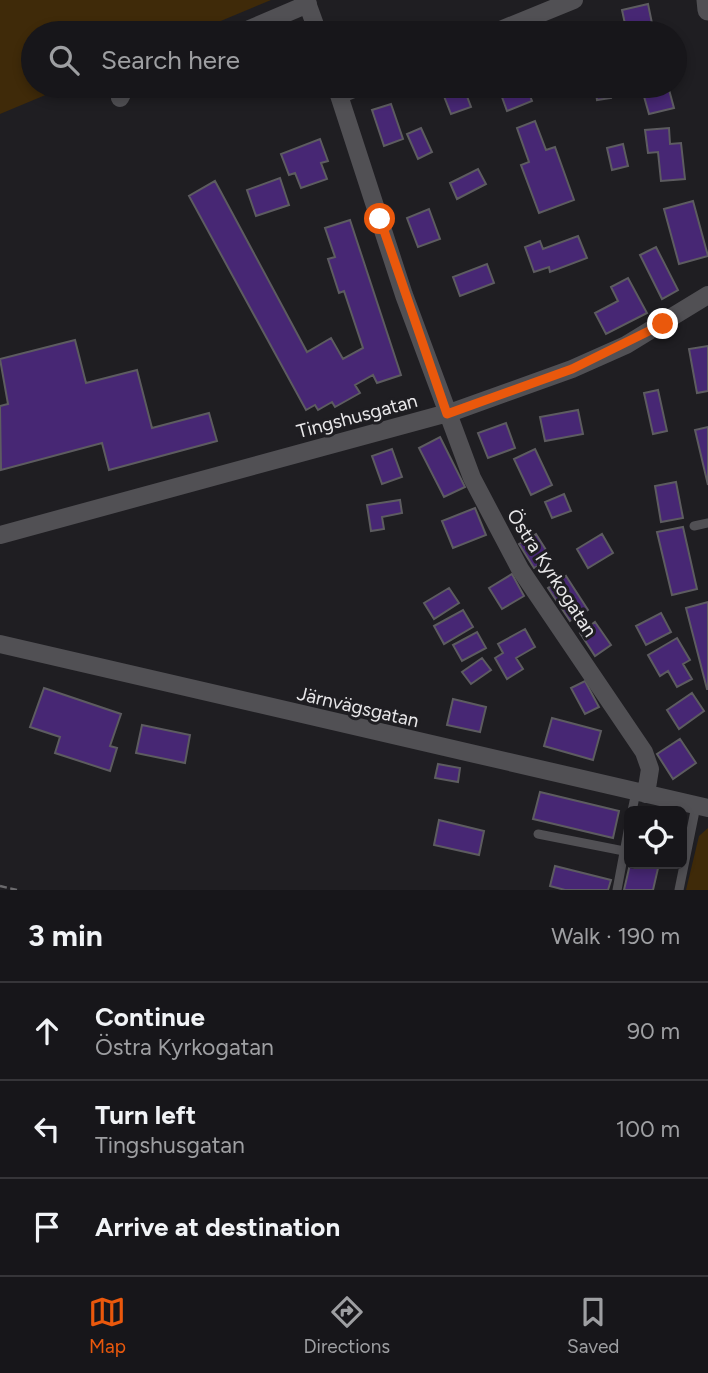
<!DOCTYPE html>
<html lang="en">
<head>
<meta charset="utf-8">
<style>
	body { margin:0; font-family:Figtree,sans-serif; background:#201f23; color:#f1f3f6 }
	.controls { position:absolute; right:21px; bottom:21px; display:grid; overflow:hidden; border-radius:10px; box-shadow:0 4px 10px #0003 }
	.controls button { width:63px; height:63px; display:grid; place-items:center; padding:0; border:0; border-bottom:2px solid #363539; background:#17161a; color:#f1f3f6; font:35px sans-serif }
	.stop { position:absolute; width:21px; height:21px; margin:-16px; border:5px solid #ea580c; border-radius:50%; background:#fff }
	.stop.end { background:#ea580c; border-color:#fff; box-shadow:0 2px 7px #0008 }
	.list { margin:0; padding:0; list-style:none }
	h2 { display:flex; justify-content:space-between; align-items:center; height:91px; margin:0; padding:0 28px; font-size:30px }
	h2 small { font-size:23px; font-weight:400; color:#9e9fa2 }
	.list li { display:grid; grid-template-columns:46px 1fr auto; gap:21px; align-items:center; box-sizing:border-box; height:98px; padding:0 28px; border-top:2px solid #363539 }
	.list b { display:block; font-size:26px; white-space:nowrap }
	.list p { margin:0; font-size:23px; white-space:nowrap; color:#9e9fa2 }
	.list em { font-size:23px; font-style:normal; color:#9e9fa2 }
	.icon { flex:none; width:38px; height:38px; fill:none; stroke:currentColor; stroke-width:2; stroke-linecap:round; stroke-linejoin:round }
	.map { position:relative; flex:none; width:708px; height:890px; overflow:hidden }
	.search { position:absolute; background:#17161a; box-shadow:0 4px 10px #0003; left:21px; right:21px; top:21px; height:77px; display:flex; align-items:center; gap:18px; box-sizing:border-box; padding:0 24px; border-radius:38px; color:#9e9fa2; font-size:26px }
	.sheet { height:385px; background:#17161a }
	nav { display:flex; justify-content:space-around; align-items:center; box-sizing:border-box; height:98px; border-top:2px solid #363539; background:#17161a; font-size:19px; color:#9e9fa2 }
	nav a { display:grid; justify-items:center; gap:4px }
	nav .on { color:#ea580c }
	.map>svg:first-child { display:block }
</style>
</head>
<body>
<div class="map">
<svg width="708" height="890" viewBox="0 0 708 890">
	<rect width="100%" height="100%" fill="#1f1e22"/>
	<path fill="#3f2a09" d="M0,0H271L192,33H33V86H67L0,114Z
		M708,828V890H686L699,836Z"/>
	<path fill="#472774" stroke="#5d5c60" stroke-width="2" d="M648,4L654,33H627L622,10Z
		M440,86H463L471,107L451,114Z
		M498,86H526L532,101L507,111Z
		M595,86H609L611,98L597,100Z
		M641,86H668L674,108L649,114Z
		M391,104L403,139L384,146L372,110Z
		M535,121L546,150L555,147L574,200L539,213L521,165L529,162L517,128Z
		M421,128L432,152L418,159L407,134Z
		M669,128L670,144L681,143L685,179L661,181L658,152L648,153L645,130Z
		M320,139L328,161L321,163L327,179L301,188L295,173L289,175L281,154Z
		M623,144L628,166L612,170L607,148Z
		M478,169L486,184L457,199L450,183Z
		M280,178L289,205L256,216L247,190Z
		M215,181L307,352L331,338L343,359L363,348L344,291L339,293L328,259L335,257L325,228L350,220L401,375L377,383L373,375L355,385L360,393L335,407L332,402L318,410L315,405L306,410L189,196Z
		M693,201L708,256L679,264L664,209Z
		M429,209L440,239L418,247L407,218Z
		M578,236L587,258L550,272L549,267L534,272L525,247L540,241L543,249Z
		M656,247L678,290L662,299L640,255Z
		M487,264L494,283L460,296L453,277Z
		M628,278L647,313L606,334L595,313L618,301L611,287Z
		M75,340L86,383L137,370L152,428L209,413L217,441L109,470L102,443L1,470L0,406L8,404L0,359Z
		M708,346V391L697,393L689,349Z
		M658,390L667,431L653,434L644,393Z
		M578,410L583,434L545,441L540,417Z
		M506,423L515,448L488,458L478,433Z
		M708,427V485L695,430Z
		M440,437L465,487L444,497L419,448Z
		M392,449L402,477L382,484L372,456Z
		M535,449L552,485L531,495L514,459Z
		M676,482L683,518L661,522L655,486Z
		M564,494L571,511L552,518L545,502Z
		M400,500L402,513L382,517L384,529L371,531L367,505Z
		M475,508L486,535L453,548L442,521Z
		M683,527L697,589L672,595L657,532Z
		M536,534L551,558L534,568L519,544Z
		M602,534L613,553L588,568L577,549Z
		M512,574L524,596L502,609L489,588Z
		M566,576L588,610L570,621L548,588Z
		M449,588L459,603L434,619L424,603Z
		M708,602V689H707L686,608Z
		M463,610L473,627L444,644L434,626Z
		M661,613L671,632L646,645L636,626Z
		M595,622L611,645L595,656L580,633Z
		M525,629L535,647L516,658L523,669L507,679L495,658L503,653L498,644Z
		M477,632L486,648L462,661L453,645Z
		M677,638L690,660L683,664L692,679L677,687L668,671L660,676L648,655Z
		M482,658L491,670L471,684L462,672Z
		M585,681L599,707L585,714L571,688Z
		M44,688L121,714L110,746L117,748L110,771L55,753L60,737L30,727Z
		M692,693L704,711L679,729L667,710Z
		M453,699L486,707L480,732L447,725Z
		M552,718L601,731L593,760L544,746Z
		M142,725L190,735L185,763L136,753Z
		M680,739L696,763L673,779L657,754Z
		M438,764L460,768L458,782L435,778Z
		M540,792L619,811L613,838L533,819Z
		M439,820L484,831L479,855L434,845Z
		M630,864H659L653,890H624Z
		M555,866L611,880L608,890H565L550,886Z"/>
	<g fill="none" stroke-linecap="round" stroke-linejoin="round">
		<path stroke="#6b6a6d" stroke-width="2.5" stroke-dasharray="7 3.5" stroke-linecap="butt" d="M0,886L17,890"/>
		<path stroke="#515054" stroke-width="9" d="M694,526L708,523
			M632,811L636,792
			M538,834L624,851
			M617,890L629,826
			M679,890L696,806"/>
		<path stroke="#515054" stroke-width="18" d="M306,0L318,33
			M240,33L308,4
			M493,33L574,0
			M336,86L404,295L472,478L520,569L644,752L650,769L646,794
			M339,95L361,86
			M120,98L126,86
			M0,535L455,411L572,369L626,345L708,295
			M0,644L708,808"/>
		<path stroke="#515054" stroke-width="21" d="M707,0L708,10"/>
	</g>
	<g fill="none" stroke-linecap="round" stroke-linejoin="round">
		<path stroke="#ea580c" stroke-width="9" d="M380,219L447,414L572,369L663,324"/>
	</g>
	<g text-anchor="middle" dominant-baseline="central" stroke-width="6" stroke-linejoin="round" paint-order="stroke">
		<g font-size="19" fill="#e8e7e9" stroke="#1f1e22">
			<text transform="translate(357 416) rotate(-15)">Tingshusgatan</text>
			<text transform="translate(552 573) rotate(57)">Östra Kyrkogatan</text>
			<text transform="translate(358 707) rotate(13)">Järnvägsgatan</text>
		</g>
	</g>
</svg>
<div class="controls">
<button><svg class="icon" aria-label="locate" viewBox="0 0 24 24"><circle cx="12" cy="12" r="6"/><path d="M12 2v4M12 18v4M2 12h4M18 12h4"/></svg></button>
</div>
<div class="stop" style="left:380px;top:219px"></div>
<div class="stop end" style="left:663px;top:324px"></div>
<div class="search"><svg class="icon" aria-label="search" viewBox="0 0 24 24"><circle cx="10" cy="10" r="6"/><path d="M15 15l6 6"/></svg>Search here</div>
</div>
<section class="sheet">
<h2>3 min<small>Walk · 190 m</small></h2>
<ul class="list">
<li><svg class="icon" aria-label="ahead" viewBox="0 0 24 24"><path d="M12 20V5M6 11l6-6 6 6"/></svg><div><b>Continue</b><p>Östra Kyrkogatan</p></div><em>90 m</em></li>
<li><svg class="icon" aria-label="left" viewBox="0 0 24 24"><path d="M17 20v-9H6M10 6l-5 5 5 5"/></svg><div><b>Turn left</b><p>Tingshusgatan</p></div><em>100 m</em></li>
<li><svg class="icon" aria-label="arrive" viewBox="0 0 24 24"><path d="M6 21V4h12l-3 4 3 4H6"/></svg><div><b>Arrive at destination</b></div></li>
</ul>
</section>
<nav>
<a class="on"><svg class="icon" aria-label="map" viewBox="0 0 24 24"><path d="M3 6l6-2 6 2 6-2v14l-6 2-6-2-6 2zM9 4v14M15 6v14"/></svg>Map</a>
<a><svg class="icon" aria-label="directions" viewBox="0 0 24 24"><path d="M12 3l9 9-9 9-9-9zM9 14v-3h6M13 9l2 2-2 2"/></svg>Directions</a>
<a><svg class="icon" aria-label="saved" viewBox="0 0 24 24"><path d="M7 4h10v16l-5-4-5 4z"/></svg>Saved</a>
</nav>
</body>
</html>
